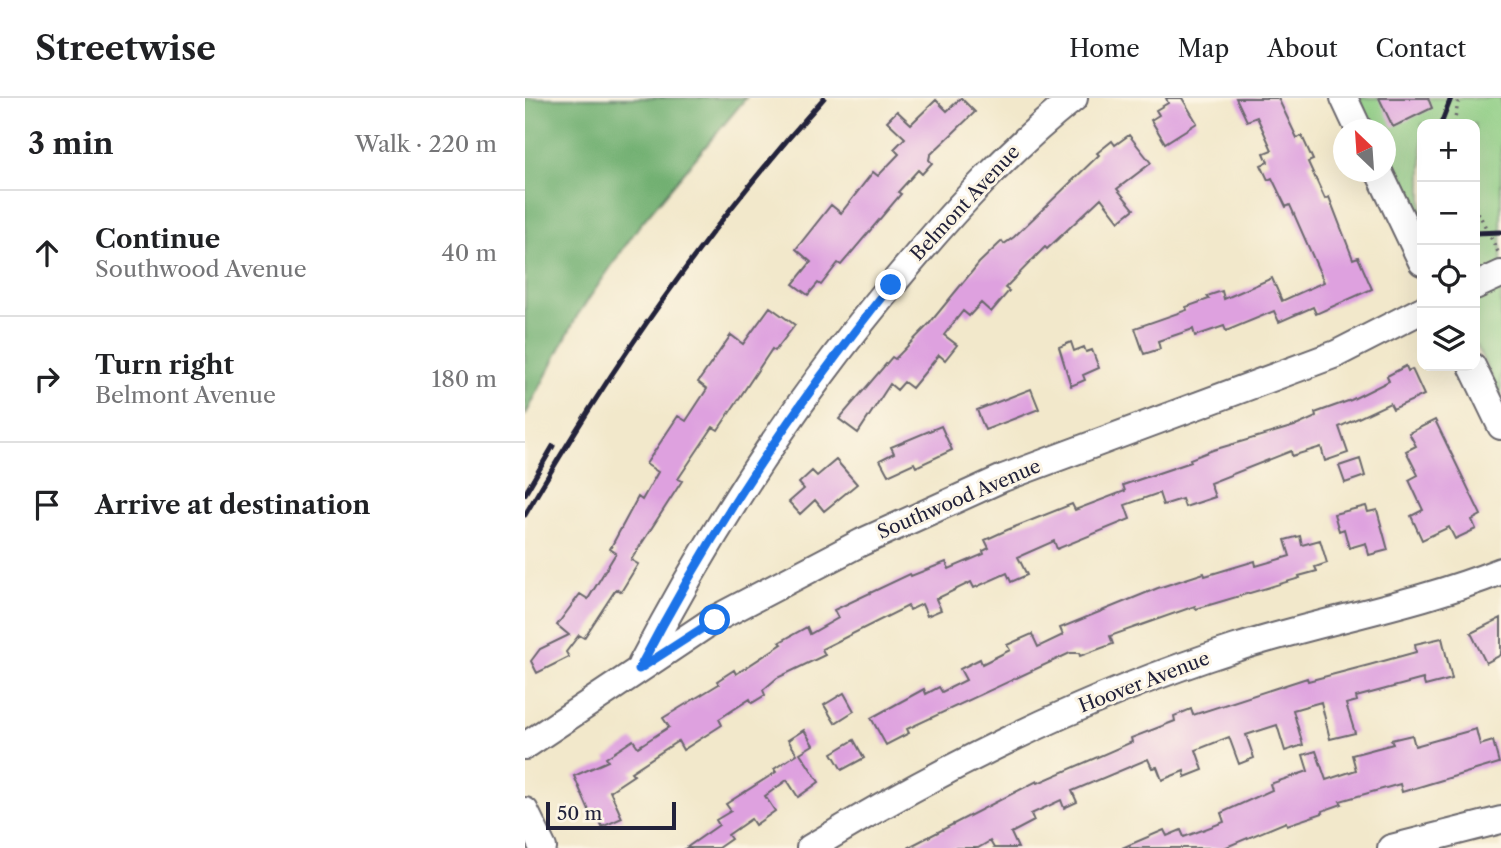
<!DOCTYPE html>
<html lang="en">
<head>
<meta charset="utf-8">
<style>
	body { margin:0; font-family:"Libre Caslon Text",serif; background:#f2f2f2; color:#202124 }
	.controls { position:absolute; right:21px; top:21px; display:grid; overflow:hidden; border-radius:14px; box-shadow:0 7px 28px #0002 }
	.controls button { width:63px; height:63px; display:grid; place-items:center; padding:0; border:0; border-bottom:2px solid #e0e0e0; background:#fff; color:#202124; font:35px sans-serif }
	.compass { position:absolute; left:808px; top:21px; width:63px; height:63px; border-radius:50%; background:#fff; box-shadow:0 7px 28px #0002; rotate:335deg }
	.scale { position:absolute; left:21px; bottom:18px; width:130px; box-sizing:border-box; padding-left:7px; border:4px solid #22223b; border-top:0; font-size:19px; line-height:24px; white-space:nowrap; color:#22223b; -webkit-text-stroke:5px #fcf5e5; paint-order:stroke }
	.stop { position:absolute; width:21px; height:21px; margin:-16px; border:5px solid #1a73e8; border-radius:50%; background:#fff }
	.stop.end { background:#1a73e8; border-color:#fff; box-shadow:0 2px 7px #0008 }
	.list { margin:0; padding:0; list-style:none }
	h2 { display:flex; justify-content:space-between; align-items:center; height:91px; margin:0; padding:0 28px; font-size:30px }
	h2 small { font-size:23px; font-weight:400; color:#757577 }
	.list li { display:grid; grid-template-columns:46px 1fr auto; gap:21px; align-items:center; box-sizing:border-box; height:126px; padding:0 28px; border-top:2px solid #e0e0e0 }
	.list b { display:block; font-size:26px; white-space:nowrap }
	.list p { margin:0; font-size:23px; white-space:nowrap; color:#757577 }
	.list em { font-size:23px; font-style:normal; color:#757577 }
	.icon { flex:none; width:38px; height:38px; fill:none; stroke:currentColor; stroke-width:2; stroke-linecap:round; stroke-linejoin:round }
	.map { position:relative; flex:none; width:976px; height:750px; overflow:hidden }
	header { display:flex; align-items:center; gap:42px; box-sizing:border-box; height:98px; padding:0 35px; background:#fff; border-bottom:2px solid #e0e0e0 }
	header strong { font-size:33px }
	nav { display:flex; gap:38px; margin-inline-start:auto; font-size:24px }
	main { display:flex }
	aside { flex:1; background:#fff }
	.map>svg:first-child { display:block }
</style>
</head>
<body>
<header>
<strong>Streetwise</strong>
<nav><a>Home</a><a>Map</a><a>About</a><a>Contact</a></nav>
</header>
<main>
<aside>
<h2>3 min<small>Walk · 220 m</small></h2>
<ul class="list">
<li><svg class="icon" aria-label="ahead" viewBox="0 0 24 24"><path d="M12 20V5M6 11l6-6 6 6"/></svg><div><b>Continue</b><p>Southwood Avenue</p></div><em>40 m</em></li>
<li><svg class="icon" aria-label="right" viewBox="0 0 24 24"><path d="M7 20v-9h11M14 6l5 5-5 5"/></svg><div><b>Turn right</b><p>Belmont Avenue</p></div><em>180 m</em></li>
<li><svg class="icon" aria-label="arrive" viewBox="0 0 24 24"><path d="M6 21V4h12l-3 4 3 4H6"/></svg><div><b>Arrive at destination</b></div></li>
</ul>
</aside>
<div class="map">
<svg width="976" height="750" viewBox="0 0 976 750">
	<rect width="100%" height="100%" fill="#fcf5e5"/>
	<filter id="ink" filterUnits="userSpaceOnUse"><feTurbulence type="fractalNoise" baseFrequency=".0143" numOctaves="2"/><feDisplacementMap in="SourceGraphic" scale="14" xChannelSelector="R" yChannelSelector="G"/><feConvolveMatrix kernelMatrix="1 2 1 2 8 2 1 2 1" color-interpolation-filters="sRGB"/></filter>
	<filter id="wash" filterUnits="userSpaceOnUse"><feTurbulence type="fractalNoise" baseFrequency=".00686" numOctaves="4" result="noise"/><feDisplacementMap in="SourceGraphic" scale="28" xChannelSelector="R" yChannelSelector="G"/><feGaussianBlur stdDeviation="1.57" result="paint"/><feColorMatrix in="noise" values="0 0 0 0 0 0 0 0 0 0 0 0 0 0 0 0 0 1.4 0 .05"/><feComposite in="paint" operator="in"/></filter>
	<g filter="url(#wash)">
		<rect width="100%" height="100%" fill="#f2e8cb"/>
		<path fill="#8ecd84" stroke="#587860" stroke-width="2" d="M833,0H976V298L950,245V26H897V136L861,58L860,32L848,31Z"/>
		<path fill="#72b072" stroke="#4a6956" stroke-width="2" d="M0,0H221L114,128L52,218L0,318Z"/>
		<g id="blocks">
			<path fill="#dea1df" d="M436,0L450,14L405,57L404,62L407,65L397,76L393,72L373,94L376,96L316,167L313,165L296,187L293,185L283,197L268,186L286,164L271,151L306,107L316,115L348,74L353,78L374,56L369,51L380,40L362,23L372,13L386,26L411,2L422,13Z
				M641,0H657L672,25L640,45L626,22L634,17L631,12L643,5Z
				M711,0H753L772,40L777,38L788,62L783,64L800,101L804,99L828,161L833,159L847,191L791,216L788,209L754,224L749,213L701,233L699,228L670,238L668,231L633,243L635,251L619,256L610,230L662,212L661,209L684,201L682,198L697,193L699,201L747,180L757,203L799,184L765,107L761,109L747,80L743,82L736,67L743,64L739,55L747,52L732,19L722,23Z
				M854,0H903L907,10L868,29Z
				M604,37L626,65L592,91L609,111L594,123L576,100L522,151L520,149L480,190L484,193L466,214L456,205L444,218L438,213L419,237L432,247L420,262L414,257L387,290L379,284L372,292L365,286L333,335L314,321L367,259L370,261L404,226L454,165L477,143L479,146L489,139L574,57L572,55L587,43L590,47Z
				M245,209L270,227L250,253L247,251L193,332L188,329L153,381L157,383L106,462L113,466L96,494L91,491L59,540L54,537L41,554L44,559L12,575L6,563L15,551L44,537L32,527L55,496L63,501L91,455L85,451L113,399L117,402L133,374L121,366L153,318L161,323L182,291L173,284L206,237L218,246Z
				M546,244L549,253L559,249L561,254L567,252L574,270L558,277L560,282L546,288L534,249Z
				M881,268L883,273L887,271L899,297L868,311L865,305L814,329L823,355L800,363L796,349L767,358L766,353L685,385L690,399L660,409L657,401L638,407L634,395L600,407L605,421L532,451L529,443L493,459L502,477L486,484L482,475L449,490L446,484L411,501L416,512L402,518L397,506L385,512L383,508L297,551L300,557L252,580L238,592L240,597L227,605L225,601L194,621L197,627L158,652L153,643L106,674L109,677L85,693L97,720L77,729L70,713L65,715L49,678L83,663L81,660L108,642L113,649L144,629L138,620L194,586L192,583L209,572L211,576L257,546L255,544L282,529L285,536L313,520L309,512L385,476L386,478L421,464L424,471L459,456L458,453L464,450L460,442L482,432L547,406L550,412L600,393L598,387L666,364L665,361L688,352L773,327L791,319L790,315L826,302L864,283L862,278Z
				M506,291L514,311L460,332L452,312Z
				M910,322L956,417L947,422L951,431L930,441L924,429L897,442L886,418L898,412L884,382L893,377L881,353L891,348L884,335Z
				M416,328L427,352L391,369L389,365L363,377L355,362L369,355L366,349Z
				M835,361L840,378L820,385L814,368Z
				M311,362L332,386L299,413L290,402L275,416L264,404L279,391L274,385L287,373L292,378Z
				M841,408L843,414L852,412L863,452L844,457L841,445L824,450L819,431L814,433L809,416Z
				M775,438L777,447L795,442L802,465L790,469L792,473L774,478L775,480L671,511L670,508L585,538L588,546L555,558L554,555H545L382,631L384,635L361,647L346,620L399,591L401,596L414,589L417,594L441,582L435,571L455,561L457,566L485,552L482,547L507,536L513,549L538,537L535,530L633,490L679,475L680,478L730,463L731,468L765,458L760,442Z
				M976,520V557L961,565L946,535Z
				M917,540L927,581L900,588L898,581L831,599L832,603L821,606L830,635L805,641L796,604L768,612L778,647L760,653L752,627L721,637L729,660L714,666L704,639L671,652L678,672L660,679L659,673L637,682L632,669L627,670L623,661L547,693L552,704L539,710L536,702L506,716L509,723L486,735L493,750H469L465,743L453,750H382L512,683L513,685L607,644L606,640L650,623L649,618L666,611L668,617L782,580L783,583L844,567L891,554L890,546Z
				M319,595L329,613L310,625L299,607Z
				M951,631L955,647L968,643L974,665L877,694L875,686L815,703L817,706L797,713L798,715L762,727L761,724L699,750H597L639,732L642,738L656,732L659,739L699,724L696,715L747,692L745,686L783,673L778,657L791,653L801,682L831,672L827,657L868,646L866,642L887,637L890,648Z
				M279,632L288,647L275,655L294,684L273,699L262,682L240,698L250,713L230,727L226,721L203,737L206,741L193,750H161L194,727L191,722L206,713L201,706L251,674L249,671L272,656L263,642Z
				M329,642L339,660L317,672L307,655Z"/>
		</g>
	</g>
	<g filter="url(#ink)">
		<use href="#blocks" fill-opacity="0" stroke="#6b676d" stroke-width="2"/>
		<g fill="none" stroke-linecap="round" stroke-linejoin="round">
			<defs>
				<path id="minor" d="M819,0L834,32
					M854,74L897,164
					M950,188L976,176
					M947,268L976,328
					M116,567C190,425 277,292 381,170C432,109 486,50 549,0
					M0,648L190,521L337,444L478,380L811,256L897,212
					M0,713L18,750
					M285,750C420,668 561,598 711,550C799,522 891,507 976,473
					M866,750L976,722"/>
			</defs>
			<use href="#minor" stroke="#6b676d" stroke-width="30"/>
			<path stroke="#6b676d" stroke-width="3.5" stroke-dasharray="2 5" stroke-linecap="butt" d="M929,26L934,0
				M950,108L974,156"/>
			<use href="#minor" stroke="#fff" stroke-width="26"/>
			<path stroke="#22223b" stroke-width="5" d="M916,26L926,0
				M950,135L976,134
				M0,396L28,348
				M0,417C88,266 182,130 299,0"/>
		</g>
	</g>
	<g fill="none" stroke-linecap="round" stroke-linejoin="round" filter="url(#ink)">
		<path stroke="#1a73e8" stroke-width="9" d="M190,522L114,571C187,431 267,311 366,187"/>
	</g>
	<g text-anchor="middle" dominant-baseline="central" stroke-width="6" stroke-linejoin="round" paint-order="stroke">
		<g font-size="19" fill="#22223b" stroke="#fcf5e5">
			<text transform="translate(440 105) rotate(-47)">Belmont Avenue</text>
			<text transform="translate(434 401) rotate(-23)">Southwood Avenue</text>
			<text transform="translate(619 584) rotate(-21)">Hoover Avenue</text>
		</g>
	</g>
</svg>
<div class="controls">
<button>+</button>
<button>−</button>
<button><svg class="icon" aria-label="locate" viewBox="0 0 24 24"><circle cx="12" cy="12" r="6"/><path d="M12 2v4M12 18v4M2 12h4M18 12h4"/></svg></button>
<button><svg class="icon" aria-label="layers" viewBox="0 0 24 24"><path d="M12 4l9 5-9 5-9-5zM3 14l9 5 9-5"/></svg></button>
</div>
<svg class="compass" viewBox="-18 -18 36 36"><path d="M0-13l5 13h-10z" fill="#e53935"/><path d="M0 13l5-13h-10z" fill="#757577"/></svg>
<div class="scale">50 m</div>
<div class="stop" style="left:190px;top:522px"></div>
<div class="stop end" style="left:366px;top:187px"></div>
</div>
</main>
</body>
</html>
